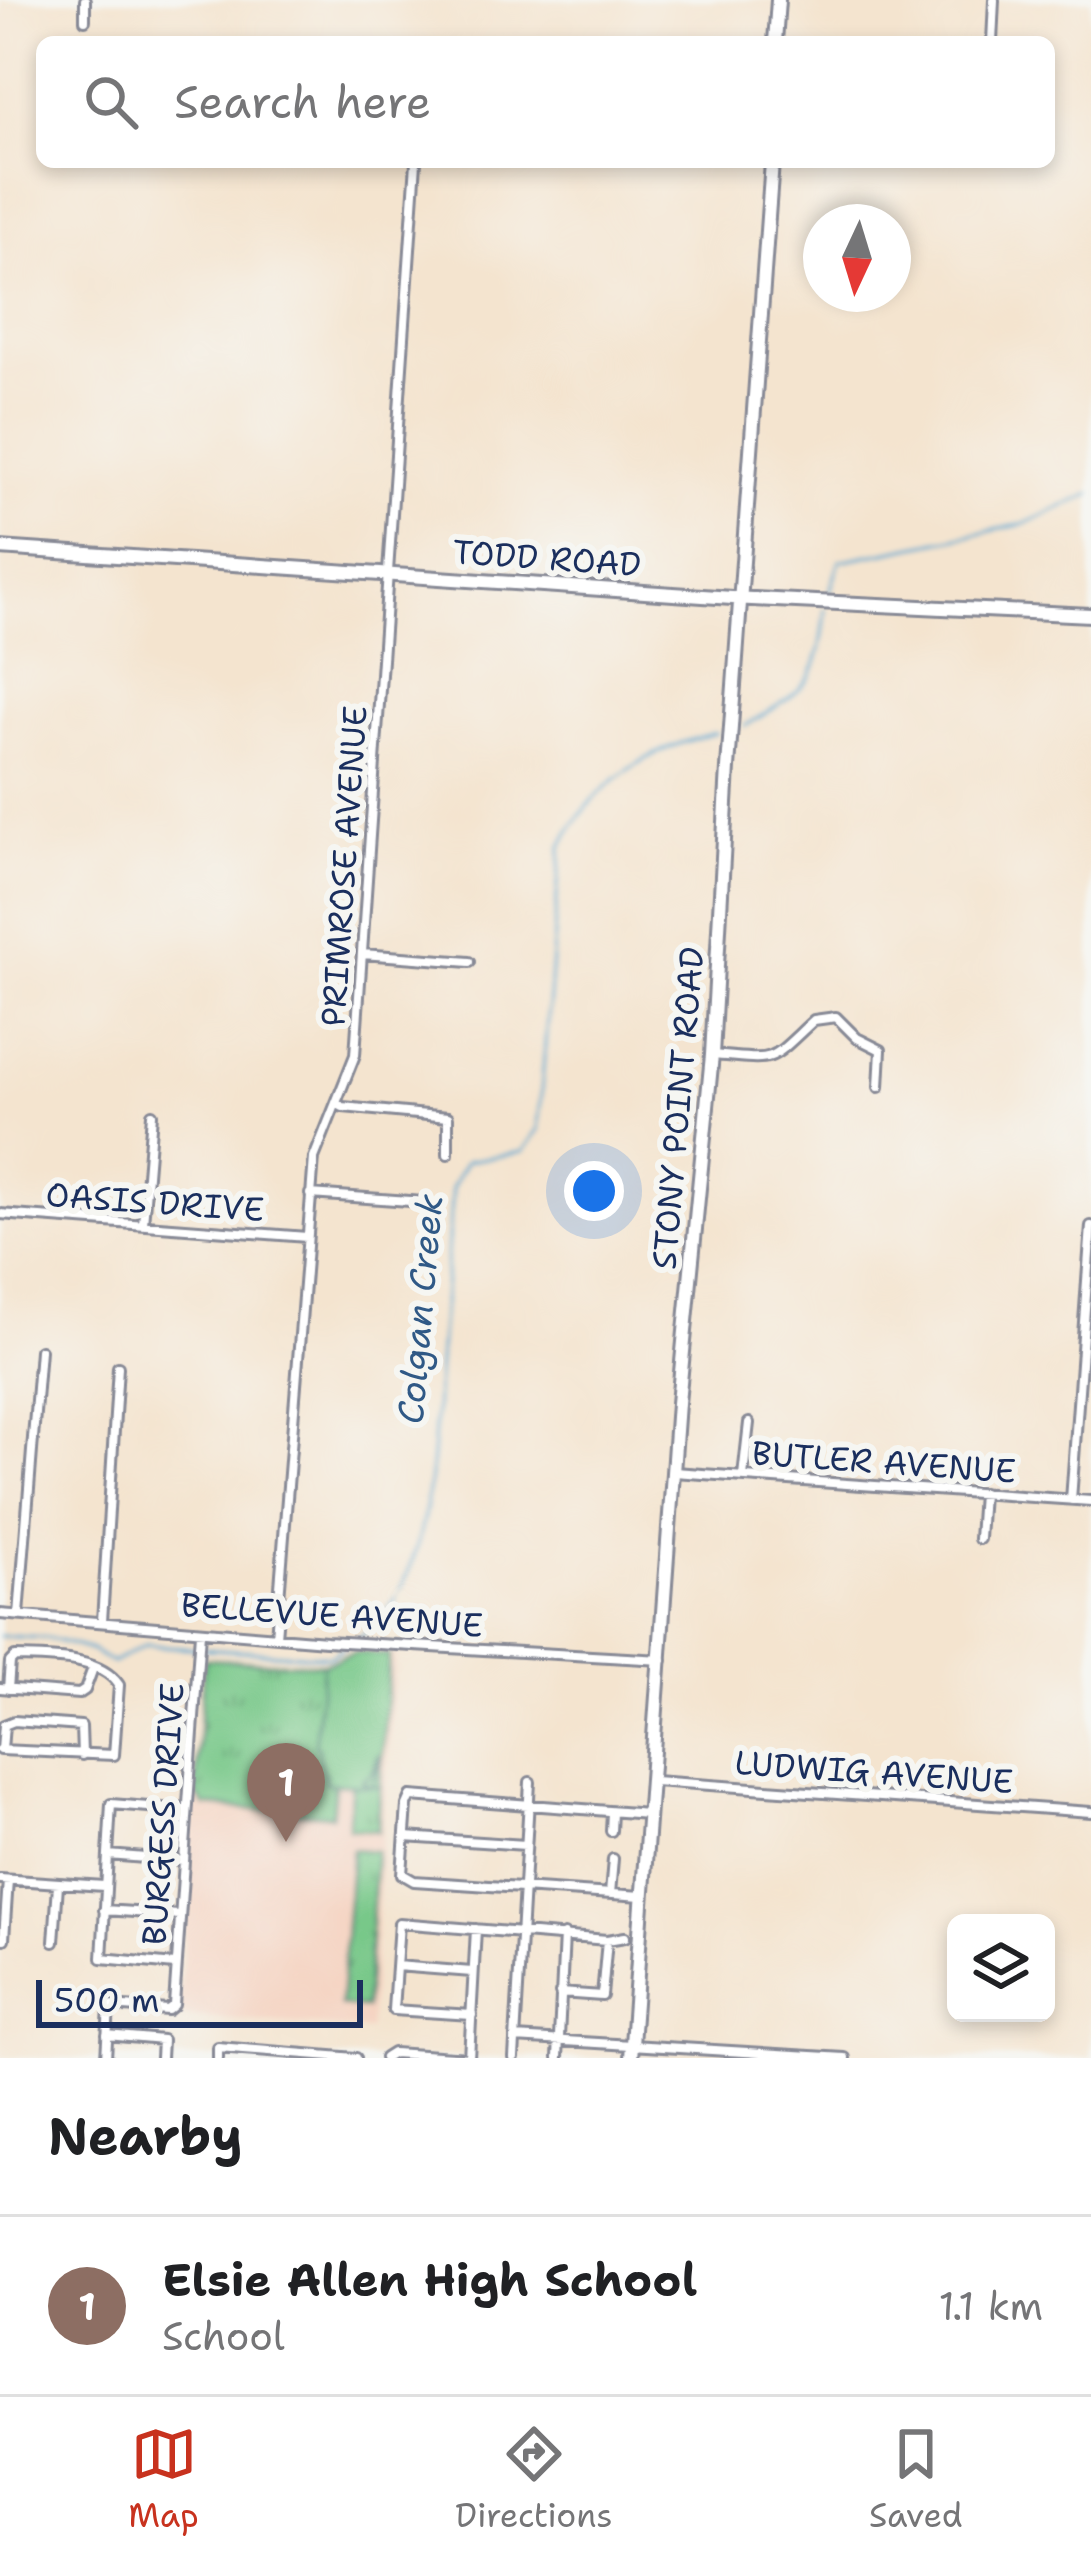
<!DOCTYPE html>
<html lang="en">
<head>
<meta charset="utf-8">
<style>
	body { margin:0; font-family:"Shantell Sans",sans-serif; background:#f6f6f6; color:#202124 }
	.controls { position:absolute; right:36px; bottom:36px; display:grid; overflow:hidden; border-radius:18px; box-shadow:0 6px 18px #0003 }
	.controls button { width:108px; height:108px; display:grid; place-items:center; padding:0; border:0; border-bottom:3px solid #e0e0e0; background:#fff; color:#202124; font:60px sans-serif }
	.compass { position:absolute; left:803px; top:204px; width:108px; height:108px; border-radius:50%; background:#fff; box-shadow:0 6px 18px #0003; rotate:184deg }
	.scale { position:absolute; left:36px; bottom:30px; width:327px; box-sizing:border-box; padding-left:12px; border:6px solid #1b2f5e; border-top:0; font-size:33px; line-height:42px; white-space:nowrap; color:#1b2f5e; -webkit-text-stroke:9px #f6f6f2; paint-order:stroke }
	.you { position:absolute; left:594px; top:1191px; width:42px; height:42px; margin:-30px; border:9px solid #fff; border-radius:50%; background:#1a73e8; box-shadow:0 0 0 18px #1a73e833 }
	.badge { display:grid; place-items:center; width:78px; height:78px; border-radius:50%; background:#c8321e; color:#fff; font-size:39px; font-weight:700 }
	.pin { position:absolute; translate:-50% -99px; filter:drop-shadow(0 3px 6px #0008) }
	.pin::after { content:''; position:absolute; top:63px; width:42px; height:36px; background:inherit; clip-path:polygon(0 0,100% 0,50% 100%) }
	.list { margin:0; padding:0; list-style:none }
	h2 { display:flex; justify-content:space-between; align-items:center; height:156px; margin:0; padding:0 48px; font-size:51px }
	h2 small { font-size:39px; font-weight:400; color:#757577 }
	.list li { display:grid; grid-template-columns:78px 1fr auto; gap:36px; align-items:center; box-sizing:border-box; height:180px; padding:0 48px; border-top:3px solid #e0e0e0 }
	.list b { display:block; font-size:45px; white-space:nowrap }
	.list p { margin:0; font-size:39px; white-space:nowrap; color:#757577 }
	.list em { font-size:39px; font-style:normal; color:#757577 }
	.icon { flex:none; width:66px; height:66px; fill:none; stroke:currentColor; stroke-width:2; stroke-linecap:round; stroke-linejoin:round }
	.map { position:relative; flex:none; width:1091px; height:2058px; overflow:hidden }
	.search { position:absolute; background:#fff; box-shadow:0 6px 18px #0003; left:36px; right:36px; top:36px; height:132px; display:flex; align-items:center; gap:30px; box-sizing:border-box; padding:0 42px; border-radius:18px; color:#757577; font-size:45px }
	.sheet { height:336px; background:#fff }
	nav { display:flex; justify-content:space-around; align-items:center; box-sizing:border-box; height:168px; border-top:3px solid #e0e0e0; background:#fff; font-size:33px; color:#757577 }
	nav a { display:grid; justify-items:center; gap:6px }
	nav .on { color:#c8321e }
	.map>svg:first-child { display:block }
</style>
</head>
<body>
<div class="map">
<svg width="1091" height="2058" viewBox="0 0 1091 2058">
	<defs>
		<pattern id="park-tufts" width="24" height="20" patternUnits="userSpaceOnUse" patternTransform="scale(3)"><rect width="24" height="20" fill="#78c889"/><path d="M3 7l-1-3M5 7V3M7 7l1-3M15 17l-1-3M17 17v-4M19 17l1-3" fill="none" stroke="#62a373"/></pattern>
	</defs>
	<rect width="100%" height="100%" fill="#f6f6f2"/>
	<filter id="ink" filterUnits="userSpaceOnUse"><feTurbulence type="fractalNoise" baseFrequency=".00833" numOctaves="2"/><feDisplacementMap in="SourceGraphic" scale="24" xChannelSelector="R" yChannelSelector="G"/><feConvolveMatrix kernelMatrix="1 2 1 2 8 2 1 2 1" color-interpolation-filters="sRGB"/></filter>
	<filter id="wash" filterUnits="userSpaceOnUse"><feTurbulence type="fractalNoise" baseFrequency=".004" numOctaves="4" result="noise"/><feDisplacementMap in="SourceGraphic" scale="48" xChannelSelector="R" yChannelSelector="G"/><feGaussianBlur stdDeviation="2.7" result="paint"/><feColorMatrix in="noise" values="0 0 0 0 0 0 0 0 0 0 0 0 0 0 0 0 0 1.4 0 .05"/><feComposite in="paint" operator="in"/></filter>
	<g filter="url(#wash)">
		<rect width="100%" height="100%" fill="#f4e4cf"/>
		<path fill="#f5d3c1" d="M355,1652L395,1655L369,2030L179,2016L202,1659L313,1666L344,1659Z"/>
		<path fill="#78c889" stroke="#4a7c74" stroke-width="3" d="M355,1652L389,1655L380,1787L325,1783V1774L320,1768L243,1781L318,1693L323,1664Z"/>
		<path fill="url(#park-tufts)" stroke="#4a7c74" stroke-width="3" d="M204,1659L323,1664L314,1746L318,1748C317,1762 325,1770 325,1783L335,1784L332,1815L206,1806L195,1793Z
			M378,1756L381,1757L372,1786L380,1787L378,1831L348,1828L352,1785L369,1786L362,1780L373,1772Z
			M352,1849L376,1851L365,2008L340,2006Z"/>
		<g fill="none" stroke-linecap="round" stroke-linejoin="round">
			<path stroke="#56a7d0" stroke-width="3" d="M827,600L840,561L1024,524L1091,494
				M745,726C808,687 818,686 826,609
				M0,1636L47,1638L91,1650L112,1663L146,1645L330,1656L345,1646
				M358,1638C435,1590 432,1443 438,1362C443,1304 448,1245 452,1186L466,1161L523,1152L538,1130L561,848C591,784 650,748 716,733"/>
		</g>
	</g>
	<g filter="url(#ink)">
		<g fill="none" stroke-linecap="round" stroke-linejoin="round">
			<defs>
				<path id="minor" d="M85,20V0
					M992,42L994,0
					M362,954L470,962
					M712,1055C780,1060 765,1065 814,1020L836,1017L857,1038L881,1050L879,1087
					M336,1103L343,1107L448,1117V1154
					M310,1194L424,1202
					M0,1214L307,1237
					M143,1224L152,1114
					M674,1472L1091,1501
					M743,1476L749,1423
					M1071,1500L1091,1226
					M979,1539L982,1493
					M0,1614L326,1641L662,1660
					M19,1615L40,1350
					M102,1621L118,1367
					M276,1637L314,1158L355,1055L416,162
					M0,1688L79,1694L85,1690L93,1668
					M0,1750L114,1755L119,1685C100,1656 47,1658 15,1657L10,1662L8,1689
					M2,1750L4,1725L14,1721L81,1726L82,1755
					M654,1781L1091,1812
					M611,1831L612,1812
					M405,1837L526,1845
					M108,1855L183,1861
					M0,1879L104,1886
					M610,1894L613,1859
					M642,1896L414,1881L402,1874L407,1805L411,1796L648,1814
					M104,1910L179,1915
					M4,1939L8,1880
					M54,1942L58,1884
					M175,1965L102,1958L111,1804L186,1810
					M396,1966L472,1972
					M560,1993L602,1996L607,1940
					M472,2015L393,2010L399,1923L607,1940L625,1937
					M107,2035L162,2040L161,2058
					M515,2038L845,2058
					M106,2058L109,2006L168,2010L174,2005L200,1632
					M218,2058V2047L356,2058
					M385,2058L393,2053L469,2058
					M469,2058L476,1929
					M514,2058L530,1782
					M558,2058L564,1935"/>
				<path id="major" d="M775,42L778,0
					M0,548L732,598L1091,615
					M631,2058L678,1403L712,1055L728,768L772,162"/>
			</defs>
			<use href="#minor" stroke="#888a96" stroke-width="14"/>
			<use href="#major" stroke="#888a96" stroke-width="18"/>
			<use href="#minor" stroke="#fff" stroke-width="8"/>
			<use href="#major" stroke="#fff" stroke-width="12"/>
		</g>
	</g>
	<g text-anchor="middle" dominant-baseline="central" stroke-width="12" stroke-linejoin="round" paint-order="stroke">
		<g font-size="33" fill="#1b2f5e" stroke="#f6f6f2">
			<text transform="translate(547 558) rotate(4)">TODD ROAD</text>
			<text transform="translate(344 866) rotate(-86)">PRIMROSE AVENUE</text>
			<text transform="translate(678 1108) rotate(-85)">STONY POINT ROAD</text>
			<text transform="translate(155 1202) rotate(4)">OASIS DRIVE</text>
			<text transform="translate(884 1462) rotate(4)">BUTLER AVENUE</text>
			<text transform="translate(332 1615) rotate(4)">BELLEVUE AVENUE</text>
			<text transform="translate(874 1772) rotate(4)">LUDWIG AVENUE</text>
			<text transform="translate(163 1814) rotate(-86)">BURGESS DRIVE</text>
		</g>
		<g font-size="36" font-style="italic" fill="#305986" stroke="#f6f6f2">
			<text transform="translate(420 1309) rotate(-85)">Colgan Creek</text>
		</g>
	</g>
</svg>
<div class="controls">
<button><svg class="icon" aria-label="layers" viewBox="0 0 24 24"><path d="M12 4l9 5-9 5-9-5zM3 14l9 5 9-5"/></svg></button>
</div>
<svg class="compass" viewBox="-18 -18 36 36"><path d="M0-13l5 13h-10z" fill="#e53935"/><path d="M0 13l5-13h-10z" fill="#757577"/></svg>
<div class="scale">500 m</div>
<div class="you"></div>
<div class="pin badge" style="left:286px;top:1842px;background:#8d6e63">1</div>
<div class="search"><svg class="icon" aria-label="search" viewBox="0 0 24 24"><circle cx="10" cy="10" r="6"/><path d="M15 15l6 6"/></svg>Search here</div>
</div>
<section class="sheet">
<h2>Nearby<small></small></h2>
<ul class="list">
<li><span class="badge" style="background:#8d6e63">1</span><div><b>Elsie Allen High School</b><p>School</p></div><em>1.1 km</em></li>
</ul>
</section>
<nav>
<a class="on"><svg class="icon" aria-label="map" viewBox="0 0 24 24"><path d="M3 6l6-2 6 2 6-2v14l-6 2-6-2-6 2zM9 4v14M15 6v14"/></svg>Map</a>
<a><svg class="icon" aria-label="directions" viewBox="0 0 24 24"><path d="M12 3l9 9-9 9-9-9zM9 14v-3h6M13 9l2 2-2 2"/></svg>Directions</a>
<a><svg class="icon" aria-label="saved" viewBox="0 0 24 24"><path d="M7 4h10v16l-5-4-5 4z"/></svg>Saved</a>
</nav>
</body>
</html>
